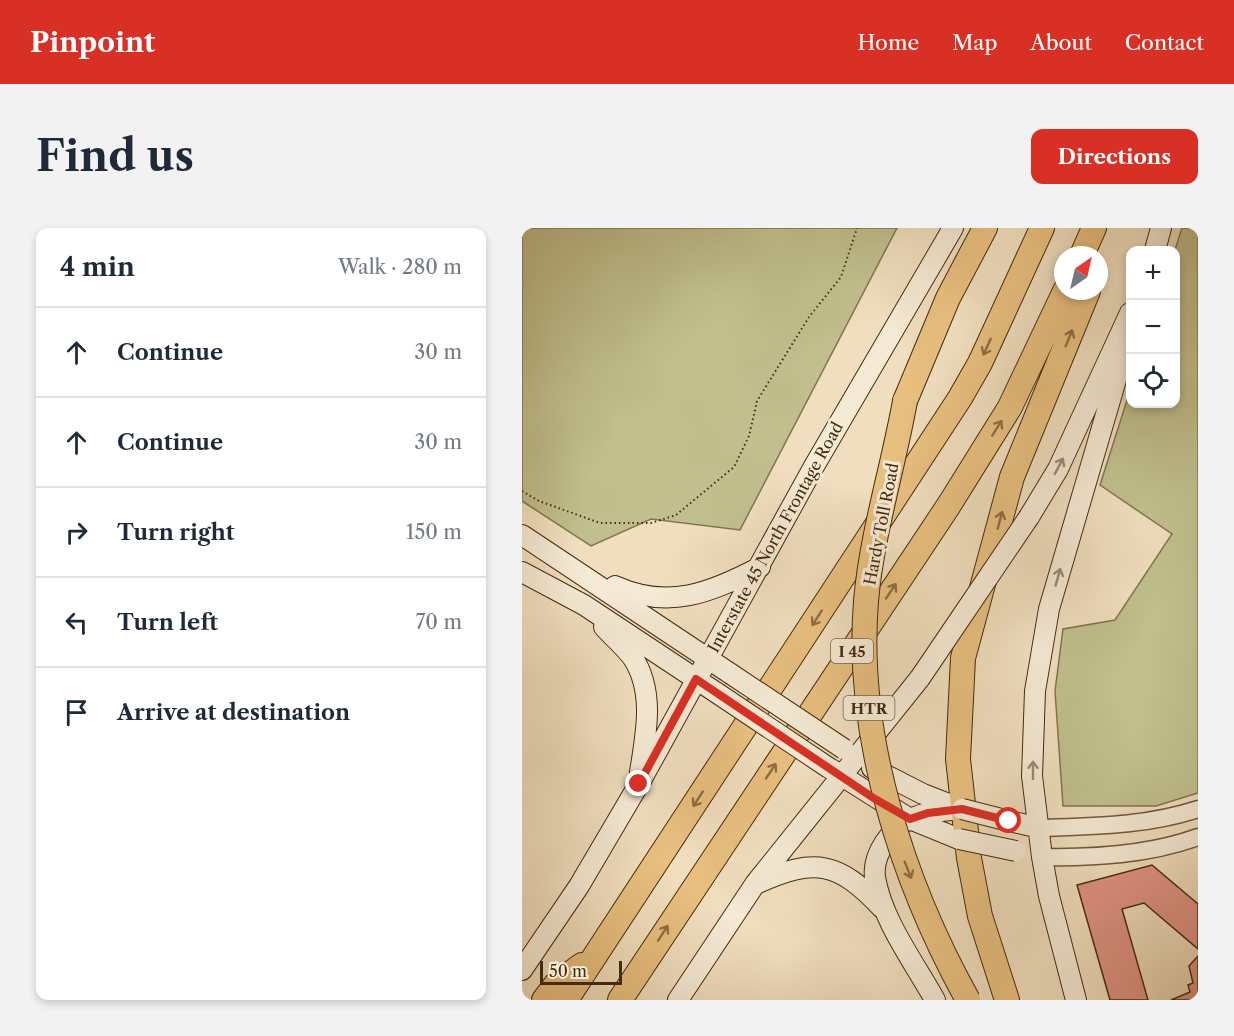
<!DOCTYPE html>
<html lang="en">
<head>
<meta charset="utf-8">
<style>
	body { margin:0; font-family:"Libre Caslon Text",serif; background:#f2f2f3; color:#1f2937 }
	.controls { position:absolute; right:18px; top:18px; display:grid; overflow:hidden; border-radius:12px; box-shadow:0 3px 9px #0003 }
	.controls button { width:54px; height:54px; display:grid; place-items:center; padding:0; border:0; border-bottom:2px solid #e0e1e3; background:#fff; color:#1f2937; font:30px sans-serif }
	.compass { position:absolute; left:532px; top:18px; width:54px; height:54px; border-radius:50%; background:#fff; box-shadow:0 3px 9px #0003; rotate:34deg }
	.scale { position:absolute; left:18px; bottom:15px; width:82px; box-sizing:border-box; padding-left:6px; border:3px solid #442b0e; border-top:0; font-size:16px; line-height:21px; white-space:nowrap; color:#442b0e; -webkit-text-stroke:4px #f5ead5; paint-order:stroke }
	.stop { position:absolute; width:18px; height:18px; margin:-14px; border:4px solid #d93025; border-radius:50%; background:#fff }
	.stop.end { background:#d93025; border-color:#fff; box-shadow:0 2px 6px #0008 }
	.list { margin:0; padding:0; list-style:none }
	h2 { display:flex; justify-content:space-between; align-items:center; height:78px; margin:0; padding:0 24px; font-size:26px }
	h2 small { font-size:20px; font-weight:400; color:#747a83 }
	.list li { display:grid; grid-template-columns:39px 1fr auto; gap:18px; align-items:center; box-sizing:border-box; height:90px; padding:0 24px; border-top:2px solid #e0e1e3 }
	.list b { display:block; font-size:22px; white-space:nowrap }
	.list em { font-size:20px; font-style:normal; color:#747a83 }
	.icon { flex:none; width:33px; height:33px; fill:none; stroke:currentColor; stroke-width:2; stroke-linecap:round; stroke-linejoin:round }
	.map { position:relative; flex:none; width:676px; height:772px; overflow:hidden; border-radius:12px }
	header { display:flex; align-items:center; gap:36px; box-sizing:border-box; height:84px; padding:0 30px; background:#d93025; color:#fff }
	header strong { font-size:28px }
	nav { display:flex; gap:33px; margin-inline-start:auto; font-size:21px }
	.intro { display:flex; align-items:center; justify-content:space-between; box-sizing:border-box; height:144px; padding:0 36px }
	h1 { margin:0; font-size:42px }
	.button { padding:15px 27px; border-radius:12px; background:#d93025; color:#fff; font-size:21px; font-weight:700 }
	main { display:flex; gap:36px; padding:0 36px }
	aside { flex:1; background:#fff; border-radius:12px; box-shadow:0 3px 9px #0003 }
	.map>svg:first-child { display:block }
</style>
</head>
<body>
<header>
<strong>Pinpoint</strong>
<nav><a>Home</a><a>Map</a><a>About</a><a>Contact</a></nav>
</header>
<div class="intro"><h1>Find us</h1><a class="button">Directions</a></div>
<main>
<aside>
<h2>4 min<small>Walk · 280 m</small></h2>
<ul class="list">
<li><svg class="icon" aria-label="ahead" viewBox="0 0 24 24"><path d="M12 20V5M6 11l6-6 6 6"/></svg><div><b>Continue</b></div><em>30 m</em></li>
<li><svg class="icon" aria-label="ahead" viewBox="0 0 24 24"><path d="M12 20V5M6 11l6-6 6 6"/></svg><div><b>Continue</b></div><em>30 m</em></li>
<li><svg class="icon" aria-label="right" viewBox="0 0 24 24"><path d="M7 20v-9h11M14 6l5 5-5 5"/></svg><div><b>Turn right</b></div><em>150 m</em></li>
<li><svg class="icon" aria-label="left" viewBox="0 0 24 24"><path d="M17 20v-9H6M10 6l-5 5 5 5"/></svg><div><b>Turn left</b></div><em>70 m</em></li>
<li><svg class="icon" aria-label="arrive" viewBox="0 0 24 24"><path d="M6 21V4h12l-3 4 3 4H6"/></svg><div><b>Arrive at destination</b></div></li>
</ul>
</aside>
<div class="map">
<svg width="676" height="772" viewBox="0 0 676 772">
	<rect width="100%" height="100%" fill="#f0debe"/>
	<filter id="stains"><feTurbulence type="fractalNoise" baseFrequency=".00333" numOctaves="4"/><feColorMatrix values="0 0 0 0 .2 0 0 0 0 .09 0 0 0 0 .02 0 0 0 .5 -.17"/></filter>
	<radialGradient id="worn" r=".72"><stop offset=".6" stop-color="#630" stop-opacity="0"/><stop offset="1" stop-color="#630" stop-opacity=".3"/></radialGradient>
	<path fill="#c0bf8d" stroke="#82754e" stroke-width="1.5" d="M0,0H375L218,302L129,291L69,318L0,273Z
		M660,0H676V565L634,578H541L533,463L541,401L593,392L650,306L578,257L608,163V176H654L653,22Z"/>
	<path fill="#df9284" stroke="#442b0e" stroke-width="1.5" d="M630,637L676,676V721L622,675L600,681L626,772H588L555,657Z
		M676,728V772H649L668,764L666,757L671,755L667,738Z"/>
	<g fill="none" stroke-linecap="round" stroke-linejoin="round">
		<defs>
			<path id="tertiary" d="M518,600C573,598 624,598 676,581
				M520,629C572,630 627,627 676,609"/>
			<path id="secondary" d="M633,22L639,0
				M507,289L536,241L608,85
				M0,307L209,446
				M0,344L62,377L195,465
				M93,358C146,382 189,365 238,339
				M82,399C91,409 103,419 111,430C133,464 124,506 118,544
				M350,540L401,566L437,580
				M309,541L388,591L437,611
				M487,593L518,600
				M236,655C293,629 317,634 360,680
				M0,742L57,658L117,556L291,240L431,0
				M156,772L233,656L398,450
				M413,772C392,734 360,692 353,649C350,626 370,599 390,590C406,583 423,583 440,581
				M554,772L527,668L520,629L510,548L513,463L527,381L608,104"/>
			<path id="motorway" d="M560,27L572,0
				M383,173L426,70L463,0
				M22,772L35,755L60,737
				M44,772L438,170L458,135L520,0
				M98,772L427,277L488,179L543,63
				M485,772L458,688L447,630L436,531L441,430L490,249L566,63"/>
		</defs>
		<use href="#tertiary" stroke="#6f583a" stroke-width="19"/>
		<use href="#secondary" stroke="#442b0e" stroke-width="22"/>
		<use href="#motorway" stroke="#442b0e" stroke-width="26"/>
		<path stroke="#442b0e" stroke-width="2" stroke-dasharray="1.5 3" stroke-linecap="butt" d="M0,263L17,273L78,295H129L154,287L212,239L227,208L235,173L287,89L319,49L335,0"/>
		<use href="#tertiary" stroke="#f5ead5" stroke-width="16"/>
		<use href="#secondary" stroke="#f5ead5" stroke-width="20"/>
		<use href="#motorway" stroke="#e8bf7f" stroke-width="24"/>
		<defs>
			<path id="secondary-bridge" d="M209,446L322,521
				M398,450L507,289
				M195,465L307,540
				M440,581L487,593
				M437,611L494,623"/>
			<path id="motorway-bridge" d="M383,173C371,240 350,305 344,373C333,509 381,655 446,772"/>
		</defs>
		<use href="#secondary-bridge" stroke="#442b0e" stroke-width="22" stroke-linecap="butt"/>
		<use href="#motorway-bridge" stroke="#442b0e" stroke-width="26" stroke-linecap="butt"/>
		<use href="#secondary-bridge" stroke="#f5ead5" stroke-width="20"/>
		<use href="#motorway-bridge" stroke="#e8bf7f" stroke-width="24"/>
	</g>
	<defs><path id="oneway-shaft" d="M-6 0H5M1.5-3L5.5 0L1.5 3" fill="none" stroke-width="1.6" stroke-linecap="round" stroke-linejoin="round" transform="scale(1.5)"/></defs>
	<g stroke="#8e6e41">
		<use href="#oneway-shaft" transform="translate(547 110) rotate(-68)"/>
		<use href="#oneway-shaft" transform="translate(465 119) rotate(115)"/>
		<use href="#oneway-shaft" transform="translate(475 200) rotate(-58)"/>
		<use href="#oneway-shaft" transform="translate(478 292) rotate(-75)"/>
		<use href="#oneway-shaft" transform="translate(369 363) rotate(-56)"/>
		<use href="#oneway-shaft" transform="translate(295 390) rotate(123)"/>
		<use href="#oneway-shaft" transform="translate(249 543) rotate(-56)"/>
		<use href="#oneway-shaft" transform="translate(176 571) rotate(123)"/>
		<use href="#oneway-shaft" transform="translate(386 642) rotate(68)"/>
		<use href="#oneway-shaft" transform="translate(141 705) rotate(-57)"/>
	</g>
	<g stroke="#9c8a72">
		<use href="#oneway-shaft" transform="translate(537 238) rotate(-62)"/>
		<use href="#oneway-shaft" transform="translate(536 349) rotate(-74)"/>
		<use href="#oneway-shaft" transform="translate(511 542) rotate(-90)"/>
	</g>
	<g fill="none" stroke-linecap="round" stroke-linejoin="round">
		<path stroke="#d93025" stroke-width="8" d="M117,556L174,451L353,571L388,591L406,585L440,581L487,593"/>
	</g>
	<g text-anchor="middle" dominant-baseline="central" stroke-width="6" stroke-linejoin="round" paint-order="stroke">
		<g fill="#f5ead5" stroke="#79644a" stroke-width="1.5">
			<rect x="309" y="411" width="42" height="24" rx="4.5"/>
			<rect x="321.5" y="468" width="51" height="24" rx="4.5"/>
		</g>
		<g font-size="15" font-weight="bold" fill="#442b0e">
			<text x="330" y="423">I 45</text>
			<text x="347" y="480">HTR</text>
		</g>
		<g font-size="16" fill="#442b0e" stroke="#f5ead5">
			<text transform="translate(359 296) rotate(-79)">Hardy Toll Road</text>
			<text transform="translate(253 309) rotate(-61)">Interstate 45 North Frontage Road</text>
		</g>
	</g>
	<rect width="100%" height="100%" filter="url(#stains)"/>
	<rect width="100%" height="100%" fill="url(#worn)"/>
</svg>
<div class="controls">
<button>+</button>
<button>−</button>
<button><svg class="icon" aria-label="locate" viewBox="0 0 24 24"><circle cx="12" cy="12" r="6"/><path d="M12 2v4M12 18v4M2 12h4M18 12h4"/></svg></button>
</div>
<svg class="compass" viewBox="-18 -18 36 36"><path d="M0-13l5 13h-10z" fill="#e53935"/><path d="M0 13l5-13h-10z" fill="#747a83"/></svg>
<div class="scale">50 m</div>
<div class="stop" style="left:487px;top:593px"></div>
<div class="stop end" style="left:117px;top:556px"></div>
</div>
</main>
</body>
</html>
